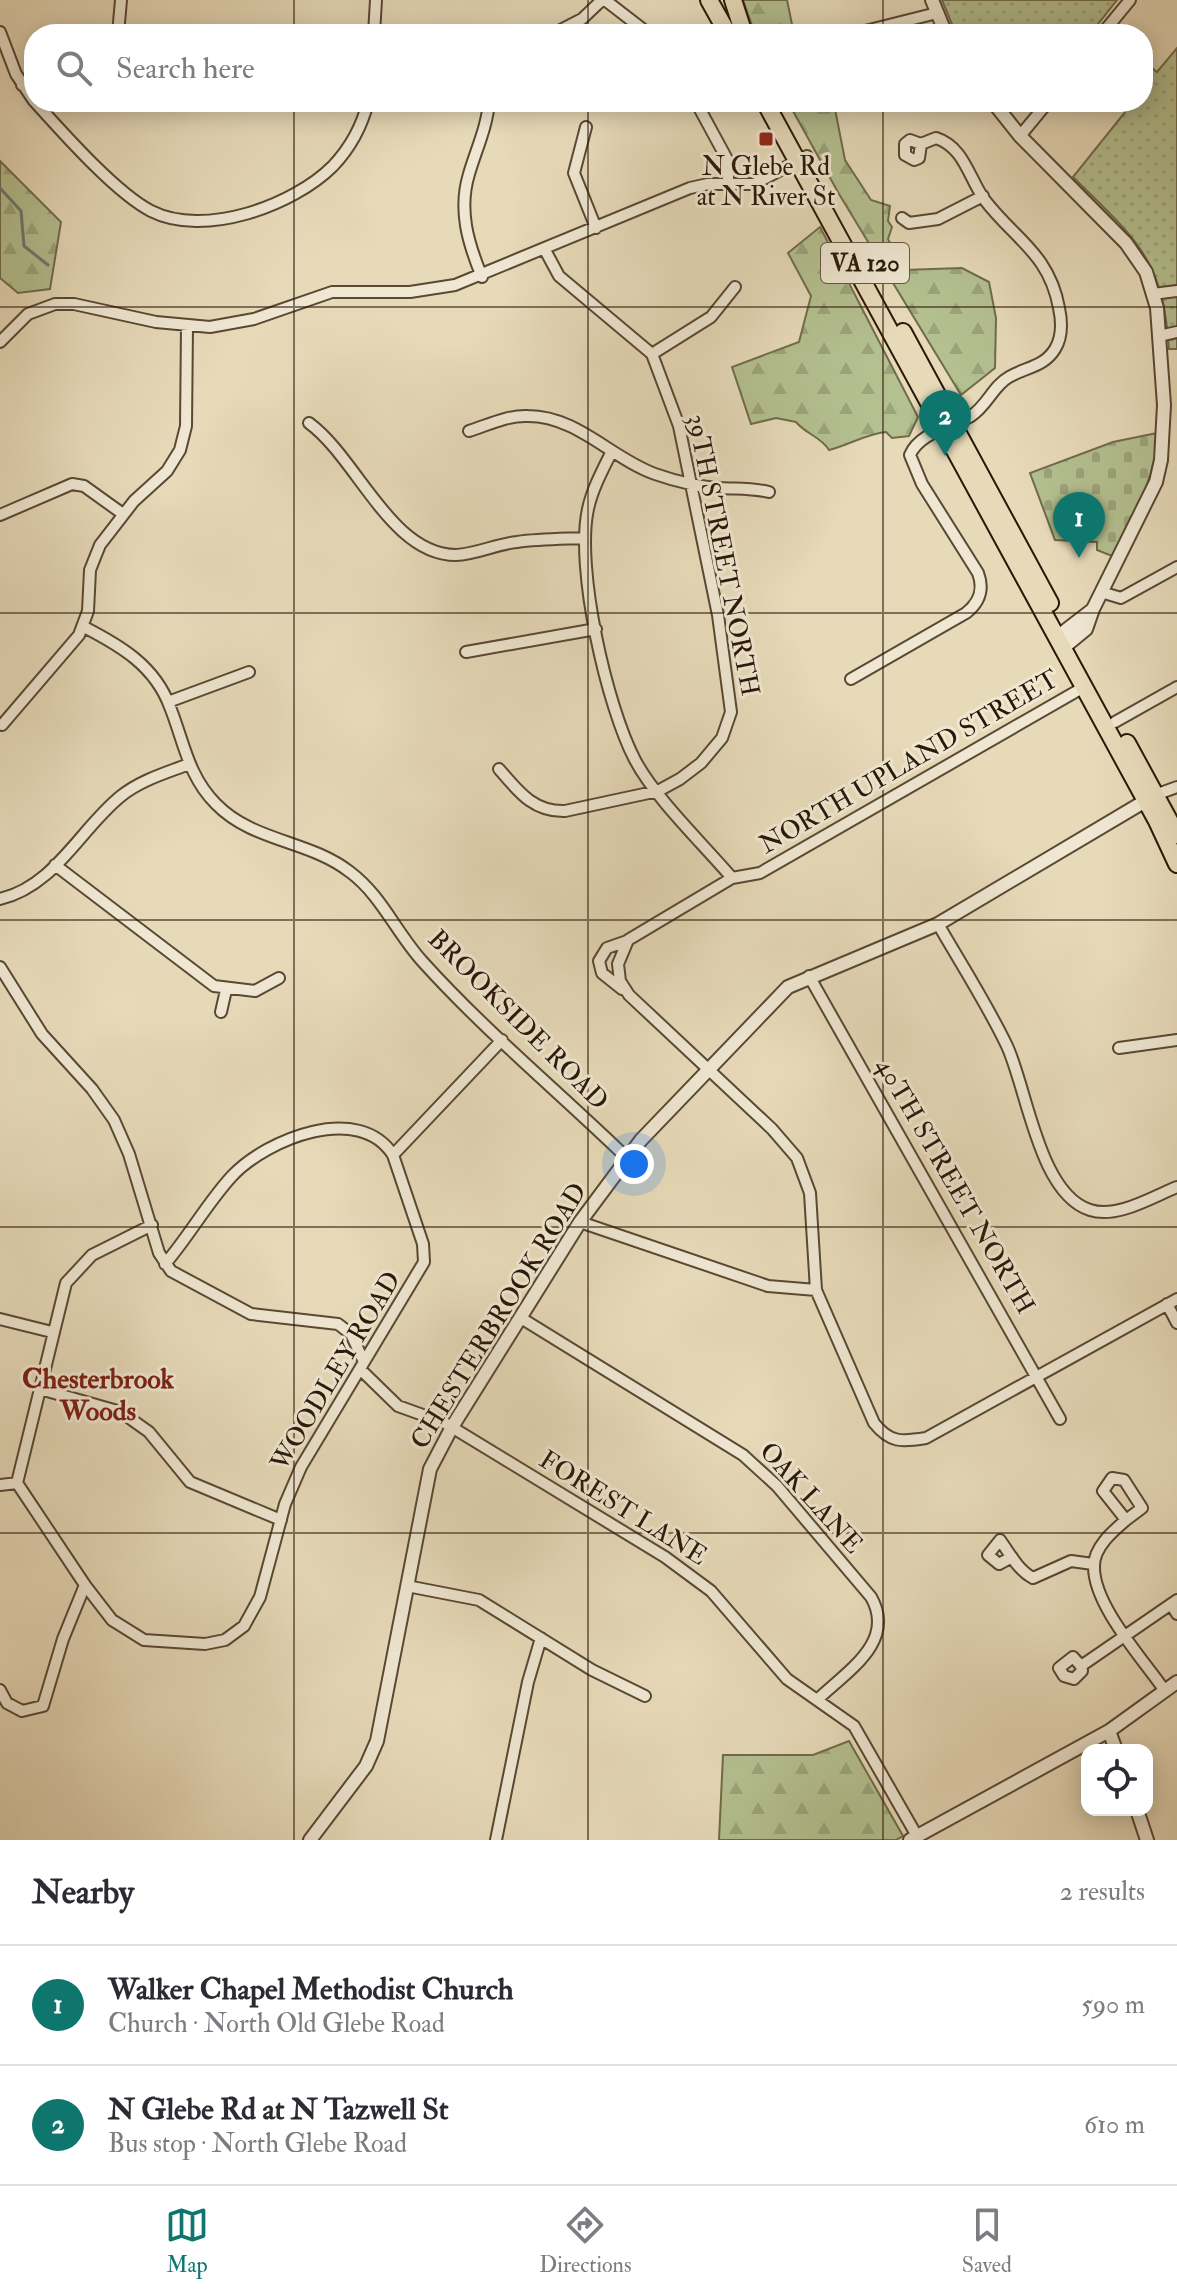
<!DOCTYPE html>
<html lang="en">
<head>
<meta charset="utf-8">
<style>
	body { margin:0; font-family:"IM FELL Double Pica",serif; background:#f2f2f3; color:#2b2b33 }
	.controls { position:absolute; right:24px; bottom:24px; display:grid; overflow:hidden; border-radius:16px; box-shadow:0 4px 20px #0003 }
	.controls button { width:72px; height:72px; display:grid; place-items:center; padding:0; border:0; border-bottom:2px solid #e1e1e2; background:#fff; color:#2b2b33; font:40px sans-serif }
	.you { position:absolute; left:634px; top:1164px; width:28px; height:28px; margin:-20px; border:6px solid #fff; border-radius:50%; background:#1a73e8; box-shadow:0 0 0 12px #1a73e833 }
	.badge { display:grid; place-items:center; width:52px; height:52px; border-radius:50%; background:#0f766e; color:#fff; font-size:26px; font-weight:700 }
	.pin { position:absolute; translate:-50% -66px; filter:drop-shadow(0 2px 4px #0008) }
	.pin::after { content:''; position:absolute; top:42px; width:28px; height:24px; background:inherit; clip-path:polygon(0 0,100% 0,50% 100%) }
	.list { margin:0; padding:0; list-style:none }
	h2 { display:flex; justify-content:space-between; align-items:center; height:104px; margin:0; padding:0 32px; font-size:34px }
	h2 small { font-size:26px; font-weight:400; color:#7c7c81 }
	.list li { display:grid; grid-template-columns:52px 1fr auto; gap:24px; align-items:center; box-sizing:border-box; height:120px; padding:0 32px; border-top:2px solid #e1e1e2 }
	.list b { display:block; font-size:30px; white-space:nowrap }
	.list p { margin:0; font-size:26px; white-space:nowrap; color:#7c7c81 }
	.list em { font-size:26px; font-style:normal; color:#7c7c81 }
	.icon { flex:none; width:44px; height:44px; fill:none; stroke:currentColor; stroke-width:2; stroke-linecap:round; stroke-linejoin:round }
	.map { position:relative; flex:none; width:1177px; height:1840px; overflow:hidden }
	.search { position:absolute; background:#fff; box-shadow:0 4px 20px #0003; left:24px; right:24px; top:24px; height:88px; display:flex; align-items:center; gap:20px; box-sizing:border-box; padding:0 28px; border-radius:32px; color:#7c7c81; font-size:30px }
	.sheet { height:344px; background:#fff }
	nav { display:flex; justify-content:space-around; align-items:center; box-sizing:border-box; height:112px; border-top:2px solid #e1e1e2; background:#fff; font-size:22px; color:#7c7c81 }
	nav a { display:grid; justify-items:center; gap:4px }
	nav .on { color:#0f766e }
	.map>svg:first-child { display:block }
</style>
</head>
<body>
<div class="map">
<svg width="1177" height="1840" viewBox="0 0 1177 1840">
	<defs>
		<pattern id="grass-dots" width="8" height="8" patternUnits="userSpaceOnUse" patternTransform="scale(2)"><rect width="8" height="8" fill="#b4c090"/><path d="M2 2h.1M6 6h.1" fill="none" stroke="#9ba47b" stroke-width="1.8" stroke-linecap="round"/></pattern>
		<pattern id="forest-firs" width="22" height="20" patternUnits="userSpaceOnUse" patternTransform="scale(2)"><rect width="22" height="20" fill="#b4c090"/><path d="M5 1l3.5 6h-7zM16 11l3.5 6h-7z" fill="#9ba47b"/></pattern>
		<pattern id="cemetery-stones" width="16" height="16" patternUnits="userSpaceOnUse" patternTransform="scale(2)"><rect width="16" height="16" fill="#b4c090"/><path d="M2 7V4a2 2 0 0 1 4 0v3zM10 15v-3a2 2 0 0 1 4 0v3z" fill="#9ba47b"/></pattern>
	</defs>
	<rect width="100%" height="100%" fill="#e7dab9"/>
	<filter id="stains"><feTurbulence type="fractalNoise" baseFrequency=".0025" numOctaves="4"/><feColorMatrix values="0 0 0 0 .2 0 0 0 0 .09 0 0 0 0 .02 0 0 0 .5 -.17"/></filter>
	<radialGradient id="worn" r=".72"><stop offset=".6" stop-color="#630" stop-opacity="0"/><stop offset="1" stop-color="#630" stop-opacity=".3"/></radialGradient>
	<path fill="url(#grass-dots)" stroke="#6f6c4c" stroke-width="2" d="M942,0H1117L1090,34H956Z
		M1177,48V349H1169C1163,257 1135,239 1073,177L1130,106L1127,102H1143V68L1147,64L1157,72Z"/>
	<path fill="url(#forest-firs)" stroke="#6f6c4c" stroke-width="2" d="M743,0H787L794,34H755Z
		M788,102L834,104L845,160L871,200L890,206L888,221L892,227L888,239L903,270L962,268L989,282L996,318L995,368L961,395L839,194Z
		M0,161L61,222L50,289L18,293L0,278Z
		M820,227L918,417L909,436L892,438L886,432C866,434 849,445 829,450C820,436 807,435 796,422L776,418L751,424L732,367L799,342L811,296L788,253Z
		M849,1741L903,1836L896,1840H719L723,1755H813Z"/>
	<path fill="url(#cemetery-stones)" stroke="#6f6c4c" stroke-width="2" d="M1157,433C1157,479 1132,516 1112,556L1097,550V542L1055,540L1030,473L1113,442Z"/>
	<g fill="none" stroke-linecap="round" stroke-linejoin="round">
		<path stroke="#6f7773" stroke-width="3" d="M0,188L21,211L24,246L48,265"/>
		<defs>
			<path id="minor" d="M605,0L649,34
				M0,32L16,74L34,101
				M118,34L121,0
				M374,34L376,0
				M553,34L582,19L602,0
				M853,34L937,13
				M1102,34L1130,0
				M22,85L34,78
				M35,102C63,133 116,193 151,211C204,238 293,206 333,166C350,148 362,126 368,102
				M696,102L728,161V185
				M586,127L574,173L596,228
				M1020,136L1048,102
				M902,218L909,223L938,219L983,196
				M482,277C468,243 458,210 469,174C476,150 487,127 489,102
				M1153,294L1177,291
				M1159,336L1177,332
				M0,342L28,314L55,304H74L156,322L210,327L254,319L332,292H410L455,285L690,188L708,184H754L807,156
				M652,354L711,317L735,287
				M309,423C357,458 391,555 456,555C477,554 496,544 517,542C539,539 562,539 585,538
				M469,431C488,425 508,415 528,416C577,416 611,458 655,474C675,481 700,487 721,488C738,489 752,488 769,492
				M611,453C602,471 592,490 588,509C575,568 607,707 635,760C655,798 703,844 732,878
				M0,515L72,484L84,486L123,514
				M1101,592L1121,598L1177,567
				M84,627C121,646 155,666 170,707C184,742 188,776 216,804C253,842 309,840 350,872C381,895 396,932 422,961C485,1031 559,1092 627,1158
				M466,652L596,629
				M851,679L966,613C980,602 984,589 978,573L922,484L910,455C919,433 951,427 971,416C987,406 993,386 1009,377C1026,367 1044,367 1055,349C1063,336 1062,322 1059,308C1049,253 1014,239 984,199C969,178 964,147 936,138L921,144L910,140L905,144V155L914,160L919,158L921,144
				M1084,687L760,873L732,878L628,940L618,964L620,981L629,995L772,1129L797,1158L810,1193L816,1290L874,1423C890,1443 901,1442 926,1438L1177,1299
				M168,702L249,672
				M1115,722L1177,687
				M2,725L79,635L88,611L90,570L100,545L134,501L167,471L180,450L186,426L187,326
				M499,769C518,791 533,812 565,811L658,791L680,779L701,763L722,738L731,712L718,615L679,426L652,354L559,276L545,250
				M1155,795L1177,787
				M55,865L214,986L255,991L279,978
				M0,899C55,886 80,829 121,796C141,780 166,773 189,764
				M938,924C961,964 987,1004 1007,1046C1027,1089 1039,1194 1090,1210C1117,1219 1152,1197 1177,1187
				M0,967L42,1034L92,1089L114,1120L129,1154L159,1253L171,1271L251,1314L338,1324L351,1334L364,1362
				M809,976L1060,1419
				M622,989L602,973L599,961L607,948L627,941
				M221,1012L226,990
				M1119,1048L1177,1040
				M580,1222L768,1286L816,1290
				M165,1264C189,1236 208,1202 232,1176C267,1139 359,1102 393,1155
				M1167,1304L1177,1323
				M521,1318L743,1455L777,1486L871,1597C897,1642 846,1672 817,1700
				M0,1319L52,1332
				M360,1369L398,1406L445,1423L665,1557L711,1591L787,1679L854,1726L917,1836
				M40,1389L121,1412L149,1432L190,1482L281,1520
				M0,1485L17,1483
				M1126,1520L1142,1508L1124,1480L1112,1478L1103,1491L1126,1520C1113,1531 1094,1547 1094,1566C1093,1605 1143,1659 1165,1691
				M1012,1557L999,1564L988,1555L1000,1540C1010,1554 1018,1570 1033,1578L1071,1561L1093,1564
				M85,1585L112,1620L144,1640L205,1644L225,1640L244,1626L260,1597L285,1504L301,1467L424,1262L423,1244L393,1155L502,1040
				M407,1586L479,1600L592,1670L645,1696
				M1171,1604L1177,1614
				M1081,1666L1073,1657L1059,1668L1064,1676L1074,1679L1082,1671L1081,1666L1177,1600
				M0,1690L7,1703L22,1711L43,1706L63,1639L85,1585L17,1483L66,1283L92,1255L152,1225
				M496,1840L528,1682L541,1638"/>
			<path id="tertiary" d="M932,0L946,34
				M993,102L1020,136L1126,243L1146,272L1157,308L1164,405L1161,460L1156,482L1093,609L1086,629L1063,648
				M1057,637L1092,610
				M1109,1731L1116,1750
				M1137,1810L1147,1840
				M310,1840L366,1766L377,1741L430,1469L452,1427L580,1222L641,1140L788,987L938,924L1152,797
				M910,1840L1109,1731L1177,1682"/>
			<path id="primary" d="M709,0L728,34
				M733,0L744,34
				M765,102L1157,821L1177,864
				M903,332L1050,603
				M1127,743L1177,835"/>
		</defs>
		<use href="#minor" stroke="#594834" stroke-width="14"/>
		<use href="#tertiary" stroke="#594834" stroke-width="16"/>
		<use href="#primary" stroke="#2a1708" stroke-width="20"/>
		<use href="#minor" stroke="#efe7d2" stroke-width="10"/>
		<use href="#tertiary" stroke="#efe7d2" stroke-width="12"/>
		<use href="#primary" stroke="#e7dab9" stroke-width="16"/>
	</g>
	<path fill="none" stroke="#2a1708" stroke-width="2" stroke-opacity="0.55" d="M294,0V34M588,0V34M883,0V34M294,102V1840M588,102V1840M883,102V1840M0,307H1177M0,613H1177M0,920H1177M0,1227H1177M0,1533H1177"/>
	<rect fill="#8f2418" stroke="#efe7d2" stroke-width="3" x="758" y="131" width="16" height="16" rx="4"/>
	<g text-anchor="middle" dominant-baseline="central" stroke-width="6" stroke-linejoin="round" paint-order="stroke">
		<rect fill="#efe7d2" stroke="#655545" stroke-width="2" x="821" y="243" width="88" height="40" rx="6"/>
		<g font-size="24" font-weight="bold" fill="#2a1708">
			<text x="865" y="263">VA 120</text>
		</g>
		<g font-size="26" fill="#2a1708" stroke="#efe7d2">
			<text x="766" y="167">N Glebe Rd<tspan x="766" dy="30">at N River St</tspan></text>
		</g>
		<g font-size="26" fill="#2a1708" stroke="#efe7d2">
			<text transform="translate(723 555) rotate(79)">39TH STREET NORTH</text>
			<text transform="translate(909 762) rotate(-30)">NORTH UPLAND STREET</text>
			<text transform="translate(518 1020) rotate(45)">BROOKSIDE ROAD</text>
			<text transform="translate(955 1186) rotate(60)">40TH STREET NORTH</text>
			<text transform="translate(499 1316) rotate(-58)">CHESTERBROOK ROAD</text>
			<text transform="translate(336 1371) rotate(-59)">WOODLEY ROAD</text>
			<text transform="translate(811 1498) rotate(48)">OAK LANE</text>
			<text transform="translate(623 1508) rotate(32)">FOREST LANE</text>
		</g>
		<g font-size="28" font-weight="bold" fill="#7a1f14" stroke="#efe7d2">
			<text x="98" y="1379">Chesterbrook<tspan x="98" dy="32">Woods</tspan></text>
		</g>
	</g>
	<rect width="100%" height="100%" filter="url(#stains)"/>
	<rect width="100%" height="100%" fill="url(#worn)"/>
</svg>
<div class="controls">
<button><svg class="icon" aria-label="locate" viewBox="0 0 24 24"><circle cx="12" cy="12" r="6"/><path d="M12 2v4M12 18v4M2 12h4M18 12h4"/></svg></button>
</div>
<div class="you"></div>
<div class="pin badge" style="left:1079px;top:558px">1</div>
<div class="pin badge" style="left:945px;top:456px">2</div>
<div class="search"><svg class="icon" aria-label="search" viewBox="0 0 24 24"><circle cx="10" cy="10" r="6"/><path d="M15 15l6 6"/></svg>Search here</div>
</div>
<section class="sheet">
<h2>Nearby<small>2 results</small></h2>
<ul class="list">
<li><span class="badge">1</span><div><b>Walker Chapel Methodist Church</b><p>Church · North Old Glebe Road</p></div><em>590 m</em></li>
<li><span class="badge">2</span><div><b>N Glebe Rd at N Tazwell St</b><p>Bus stop · North Glebe Road</p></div><em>610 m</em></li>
</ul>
</section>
<nav>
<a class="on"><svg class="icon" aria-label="map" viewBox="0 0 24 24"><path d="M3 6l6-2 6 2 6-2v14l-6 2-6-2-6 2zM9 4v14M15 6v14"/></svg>Map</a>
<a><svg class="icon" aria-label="directions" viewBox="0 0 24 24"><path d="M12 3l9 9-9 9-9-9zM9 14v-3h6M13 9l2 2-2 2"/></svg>Directions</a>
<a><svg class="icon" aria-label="saved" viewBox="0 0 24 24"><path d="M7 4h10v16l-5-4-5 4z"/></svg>Saved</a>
</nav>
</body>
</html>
